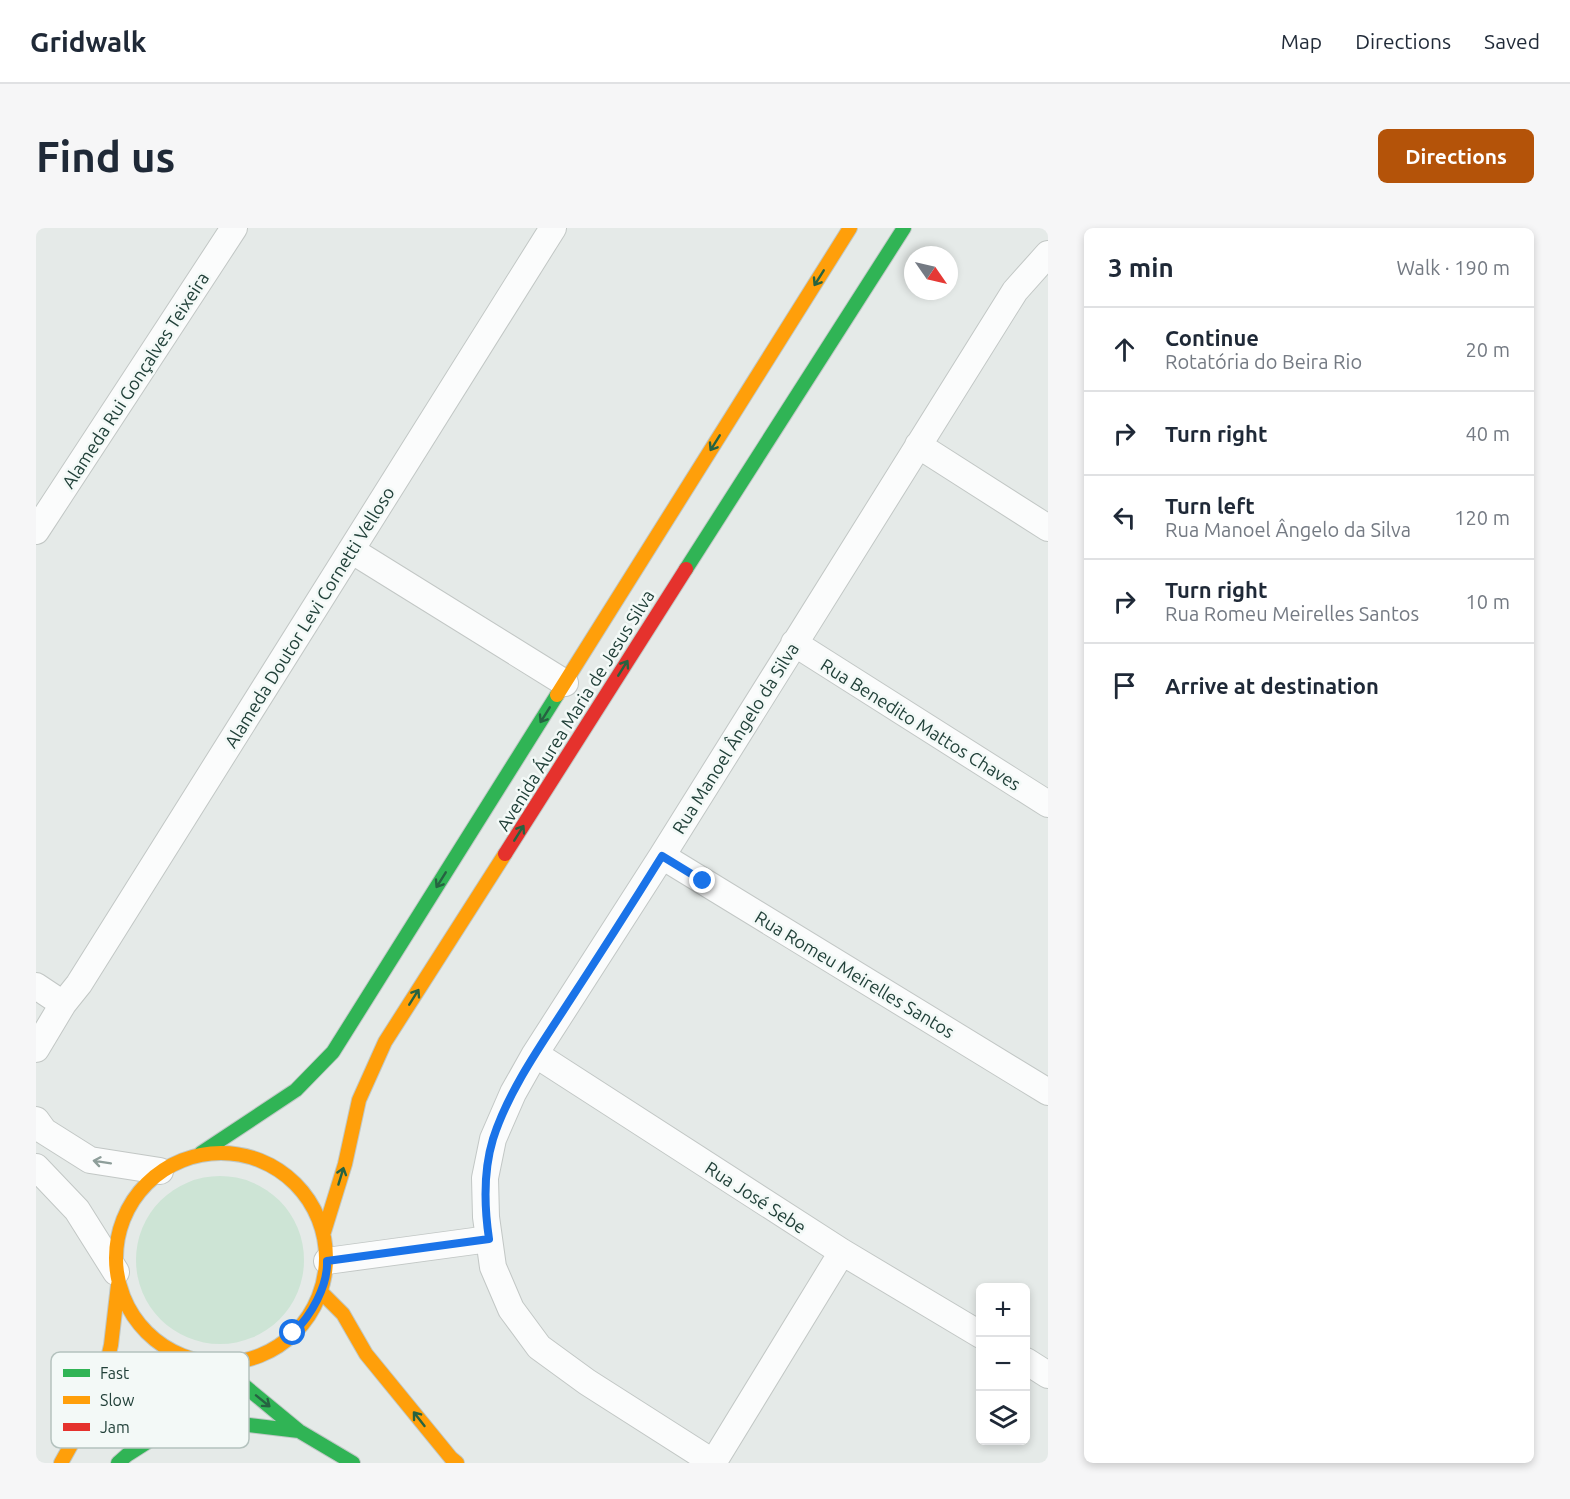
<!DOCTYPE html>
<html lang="en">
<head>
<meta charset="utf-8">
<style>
	body { margin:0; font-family:Ubuntu,sans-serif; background:#f6f6f7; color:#1f2937 }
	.controls { position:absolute; right:18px; bottom:18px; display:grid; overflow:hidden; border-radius:9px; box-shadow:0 3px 9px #0003 }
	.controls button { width:54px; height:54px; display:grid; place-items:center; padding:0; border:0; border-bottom:2px solid #e0e1e3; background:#fff; color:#1f2937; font:30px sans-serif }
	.compass { position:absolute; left:868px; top:18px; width:54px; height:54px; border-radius:50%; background:#fff; box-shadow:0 3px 9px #0003; rotate:124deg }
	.stop { position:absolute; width:18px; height:18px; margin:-14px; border:4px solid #1a73e8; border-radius:50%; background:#fff }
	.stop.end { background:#1a73e8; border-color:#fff; box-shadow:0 2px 6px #0008 }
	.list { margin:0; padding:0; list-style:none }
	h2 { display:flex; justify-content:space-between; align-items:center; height:78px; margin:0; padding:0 24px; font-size:26px }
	h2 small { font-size:20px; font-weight:400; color:#747a83 }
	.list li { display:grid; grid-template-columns:39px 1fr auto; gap:18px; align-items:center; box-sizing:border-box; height:84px; padding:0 24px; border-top:2px solid #e0e1e3 }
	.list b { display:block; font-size:22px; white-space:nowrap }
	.list p { margin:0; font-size:20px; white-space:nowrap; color:#747a83 }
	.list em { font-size:20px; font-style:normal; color:#747a83 }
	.icon { flex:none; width:33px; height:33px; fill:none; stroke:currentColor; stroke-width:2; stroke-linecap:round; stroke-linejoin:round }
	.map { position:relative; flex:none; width:1012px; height:1235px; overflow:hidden; border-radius:9px }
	header { display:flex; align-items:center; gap:36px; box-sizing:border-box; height:84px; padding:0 30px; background:#fff; border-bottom:2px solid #e0e1e3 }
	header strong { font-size:28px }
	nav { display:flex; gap:33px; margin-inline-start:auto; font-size:21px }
	.intro { display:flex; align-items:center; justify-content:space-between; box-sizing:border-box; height:144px; padding:0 36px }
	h1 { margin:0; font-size:42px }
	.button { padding:15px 27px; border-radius:9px; background:#b45309; color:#fff; font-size:21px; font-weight:700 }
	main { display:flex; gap:36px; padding:0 36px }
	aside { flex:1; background:#fff; border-radius:9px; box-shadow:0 3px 9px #0003 }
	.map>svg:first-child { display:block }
</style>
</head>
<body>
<header>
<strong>Gridwalk</strong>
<nav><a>Map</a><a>Directions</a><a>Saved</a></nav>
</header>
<div class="intro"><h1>Find us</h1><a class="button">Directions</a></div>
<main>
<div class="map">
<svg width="1012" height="1235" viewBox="0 0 1012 1235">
	<rect width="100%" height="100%" fill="#e5eae8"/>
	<path fill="#cde4d5" d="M100 1032a84 84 0 1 1 168 0a84 84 0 1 1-168 0Z"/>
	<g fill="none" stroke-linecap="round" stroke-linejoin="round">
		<defs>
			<path id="street" d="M882,217L1012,300
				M0,303L198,0
				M315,322L529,455
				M758,415L1012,576
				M626,628L1012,864
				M0,758L27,776
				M0,821L27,776L43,756L517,0
				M499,826L806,1024L945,1107
				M0,892L8,903L54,932L124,943
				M0,939L41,982L80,1044
				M291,1033L453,1011
				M990,1133L1012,1147
				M677,1235L806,1024
				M678,1235L551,1154L503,1119L475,1081L457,1039L450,989L449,950L457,911L477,865L499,826L626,628L979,63L1012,26"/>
			<path id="fast" d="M650,341L868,0
				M165,925L260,862L297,824L521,467
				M182,1136L263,1203L317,1235
				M138,1197L188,1194L263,1203
				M82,1235L91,1227L138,1197L166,1160L177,1135"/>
			<path id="slow" d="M521,467L814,0
				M80 1030a105 105 0 1 1 210 0a105 105 0 1 1-210 0Z
				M288,1004L309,936L323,872L349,814L469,626
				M285,1064L307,1086L330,1126L415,1230L421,1235
				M25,1235L64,1165L75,1117L82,1057"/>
			<path id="jam" d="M469,626L650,341"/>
		</defs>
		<use href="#street" stroke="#c2c7c5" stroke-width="28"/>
		<use href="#fast" stroke="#c0c8c6" stroke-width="16"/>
		<use href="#slow" stroke="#c0c8c6" stroke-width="16"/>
		<use href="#jam" stroke="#c0c8c6" stroke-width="16"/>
		<use href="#street" stroke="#fbfcfc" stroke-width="26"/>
		<use href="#fast" stroke="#30b455" stroke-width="14"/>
		<use href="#slow" stroke="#ff9f0a" stroke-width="14"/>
		<use href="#jam" stroke="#e5322d" stroke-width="14"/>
	</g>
	<defs><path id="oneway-shaft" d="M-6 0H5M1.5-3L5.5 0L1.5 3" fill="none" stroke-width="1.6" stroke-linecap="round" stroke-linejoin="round" transform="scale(1.5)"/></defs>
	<g stroke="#266341">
		<use href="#oneway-shaft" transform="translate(783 50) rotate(122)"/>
		<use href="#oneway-shaft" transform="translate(679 215) rotate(122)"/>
		<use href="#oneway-shaft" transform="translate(587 440) rotate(-58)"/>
		<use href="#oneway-shaft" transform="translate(509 487) rotate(122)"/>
		<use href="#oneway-shaft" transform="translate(483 605) rotate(-58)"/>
		<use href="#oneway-shaft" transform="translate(405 652) rotate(122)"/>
		<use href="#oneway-shaft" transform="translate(378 769) rotate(-58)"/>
		<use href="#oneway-shaft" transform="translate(305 948) rotate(-73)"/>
		<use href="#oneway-shaft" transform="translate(227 1173) rotate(39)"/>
		<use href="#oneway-shaft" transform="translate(383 1191) rotate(-128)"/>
	</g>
	<use stroke="#8e9e9a" href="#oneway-shaft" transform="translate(66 934) rotate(-171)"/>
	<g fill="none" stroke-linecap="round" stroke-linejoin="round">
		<path stroke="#1a73e8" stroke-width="8" d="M257,1105C275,1088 292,1058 291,1033L453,1011C448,977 447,944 457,911C471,867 500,824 525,786C559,734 593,681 626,628L667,653"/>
	</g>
	<g text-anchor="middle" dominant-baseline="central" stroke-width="5" stroke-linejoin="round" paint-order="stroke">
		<g font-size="18" fill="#214039" stroke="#f3f9f7">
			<text transform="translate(99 152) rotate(-57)">Alameda Rui Gonçalves Teixeira</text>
			<text transform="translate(273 389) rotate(-58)">Alameda Doutor Levi Cornetti Velloso</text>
			<text transform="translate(539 482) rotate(-58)">Avenida Áurea Maria de Jesus Silva</text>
			<text transform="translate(885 496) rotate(32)">Rua Benedito Mattos Chaves</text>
			<text transform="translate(699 510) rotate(-58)">Rua Manoel Ângelo da Silva</text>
			<text transform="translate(819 746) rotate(31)">Rua Romeu Meirelles Santos</text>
			<text transform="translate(720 969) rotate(33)">Rua José Sebe</text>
		</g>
	</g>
	<rect x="15" y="1124" width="198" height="96" rx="9" fill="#f3f9f7" stroke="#b4c2be" stroke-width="1.5"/>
	<rect x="27" y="1141" width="27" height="8" fill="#30b455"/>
	<rect x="27" y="1168" width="27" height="8" fill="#ff9f0a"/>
	<rect x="27" y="1195" width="27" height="8" fill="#e5322d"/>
	<g font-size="16" fill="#214039">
		<text x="64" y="1151">Fast</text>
		<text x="64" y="1178">Slow</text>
		<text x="64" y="1205">Jam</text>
	</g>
</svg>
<div class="controls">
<button>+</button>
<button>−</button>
<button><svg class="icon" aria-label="layers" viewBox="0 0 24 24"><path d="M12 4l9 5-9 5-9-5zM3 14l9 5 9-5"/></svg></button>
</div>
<svg class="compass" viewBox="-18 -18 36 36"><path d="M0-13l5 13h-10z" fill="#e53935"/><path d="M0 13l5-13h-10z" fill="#747a83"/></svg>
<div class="stop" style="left:257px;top:1105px"></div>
<div class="stop end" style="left:667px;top:653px"></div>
</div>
<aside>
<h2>3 min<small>Walk · 190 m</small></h2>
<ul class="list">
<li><svg class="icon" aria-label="ahead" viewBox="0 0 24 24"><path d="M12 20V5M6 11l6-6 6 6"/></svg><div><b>Continue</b><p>Rotatória do Beira Rio</p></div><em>20 m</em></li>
<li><svg class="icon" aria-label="right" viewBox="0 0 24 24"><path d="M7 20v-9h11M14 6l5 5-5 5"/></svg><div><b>Turn right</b></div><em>40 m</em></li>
<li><svg class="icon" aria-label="left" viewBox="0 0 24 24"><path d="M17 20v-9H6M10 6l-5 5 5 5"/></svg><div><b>Turn left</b><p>Rua Manoel Ângelo da Silva</p></div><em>120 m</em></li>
<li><svg class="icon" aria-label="right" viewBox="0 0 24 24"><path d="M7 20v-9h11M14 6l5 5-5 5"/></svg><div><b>Turn right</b><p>Rua Romeu Meirelles Santos</p></div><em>10 m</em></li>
<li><svg class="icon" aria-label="arrive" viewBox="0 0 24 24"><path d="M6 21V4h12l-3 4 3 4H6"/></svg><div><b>Arrive at destination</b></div></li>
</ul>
</aside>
</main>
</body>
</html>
